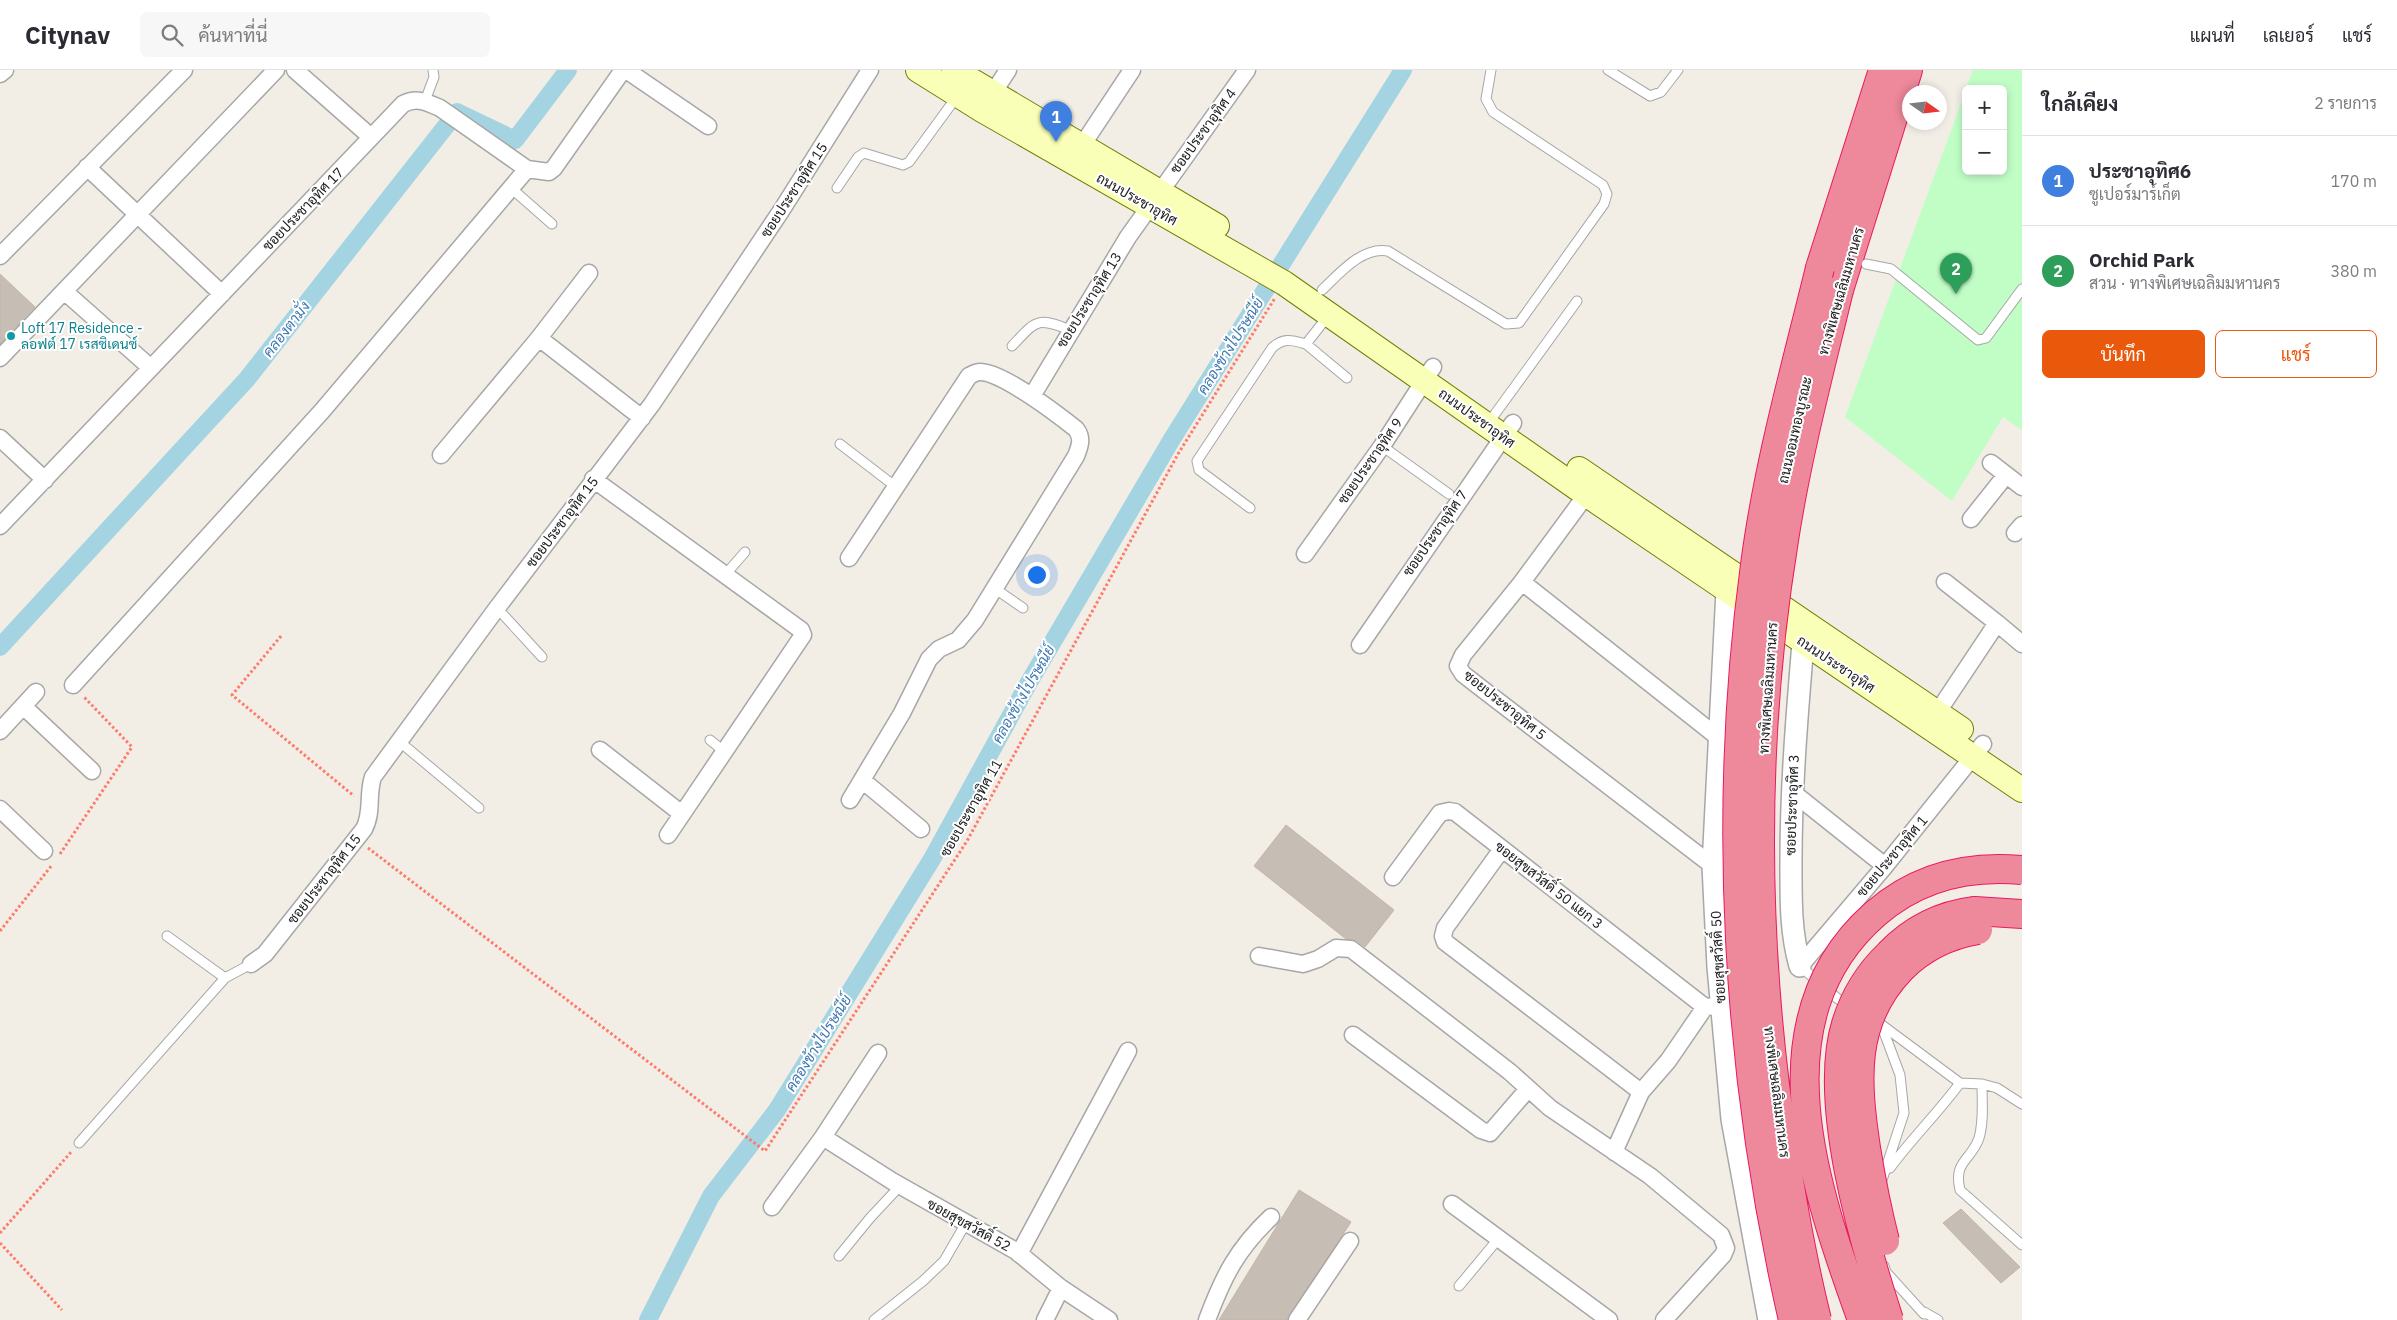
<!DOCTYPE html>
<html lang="th">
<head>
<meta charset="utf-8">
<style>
	body { margin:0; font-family:"IBM Plex Sans",Sarabun,sans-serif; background:#f7f7f7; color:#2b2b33 }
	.controls { position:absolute; right:15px; top:15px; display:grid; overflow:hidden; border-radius:8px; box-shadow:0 2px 8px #0003 }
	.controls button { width:45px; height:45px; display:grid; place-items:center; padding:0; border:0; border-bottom:1px solid #e1e1e2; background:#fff; color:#2b2b33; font:25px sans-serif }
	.compass { position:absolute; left:1902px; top:15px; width:45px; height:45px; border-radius:50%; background:#fff; box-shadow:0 2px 8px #0003; rotate:104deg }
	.you { position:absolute; left:1036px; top:504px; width:18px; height:18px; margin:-12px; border:4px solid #fff; border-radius:50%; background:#1a73e8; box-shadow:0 0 0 8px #1a73e833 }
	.badge { display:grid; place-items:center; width:32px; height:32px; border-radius:50%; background:#ea580c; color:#fff; font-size:16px; font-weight:700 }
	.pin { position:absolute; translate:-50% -41px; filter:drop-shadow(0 1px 2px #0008) }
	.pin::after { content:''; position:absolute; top:26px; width:18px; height:15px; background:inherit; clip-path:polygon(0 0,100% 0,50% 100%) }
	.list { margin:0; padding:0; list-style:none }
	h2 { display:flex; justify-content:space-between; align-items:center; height:65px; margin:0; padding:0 20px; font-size:21px }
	h2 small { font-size:16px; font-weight:400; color:#7c7c81 }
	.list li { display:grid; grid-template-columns:32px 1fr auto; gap:15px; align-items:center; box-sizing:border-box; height:90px; padding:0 20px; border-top:1px solid #e1e1e2 }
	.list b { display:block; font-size:19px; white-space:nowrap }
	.list p { margin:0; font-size:16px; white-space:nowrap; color:#7c7c81 }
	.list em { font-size:16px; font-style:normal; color:#7c7c81 }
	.actions { display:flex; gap:10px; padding:15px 20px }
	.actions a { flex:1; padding:11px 0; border:1px solid #ea580c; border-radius:8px; text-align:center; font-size:18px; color:#ea580c }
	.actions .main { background:#ea580c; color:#fff }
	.icon { flex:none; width:28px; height:28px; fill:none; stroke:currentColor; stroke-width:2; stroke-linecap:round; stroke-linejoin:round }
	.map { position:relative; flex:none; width:2022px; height:1250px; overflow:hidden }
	header { display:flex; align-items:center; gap:30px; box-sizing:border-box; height:70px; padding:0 25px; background:#fff; border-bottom:1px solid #e1e1e2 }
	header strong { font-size:24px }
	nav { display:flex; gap:28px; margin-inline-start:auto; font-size:18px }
	.search { width:350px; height:45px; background:#f7f7f7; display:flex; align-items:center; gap:12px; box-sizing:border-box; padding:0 18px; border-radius:8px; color:#7c7c81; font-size:19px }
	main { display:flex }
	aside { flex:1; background:#fff }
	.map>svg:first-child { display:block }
</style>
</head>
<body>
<header>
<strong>Citynav</strong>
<div class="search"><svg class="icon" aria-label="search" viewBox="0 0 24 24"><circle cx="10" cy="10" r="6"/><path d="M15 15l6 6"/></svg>ค้นหาที่นี่</div>
<nav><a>แผนที่</a><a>เลเยอร์</a><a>แชร์</a></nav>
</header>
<main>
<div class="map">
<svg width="2022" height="1250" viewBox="0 0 2022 1250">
	<rect width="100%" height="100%" fill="#f2eee6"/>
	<path fill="#c1fec6" d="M1973,0H2022V360L2003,347L1952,431L1845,347L1966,20V101H2003V19H1966Z"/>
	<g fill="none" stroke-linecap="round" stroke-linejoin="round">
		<path stroke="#a4d4e2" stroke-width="18" d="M0,577L247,309L457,42L515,70L568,0
			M648,1250L711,1126L777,1040L932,789L1028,614L1172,369L1403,0"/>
	</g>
	<path fill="#c6bdb5" stroke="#c5b4a7" d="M0,204L35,237L0,274Z
		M1286,755L1394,840L1365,877L1357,871L1346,869L1254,796Z
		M1299,1120L1351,1152L1287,1250H1219Z
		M1961,1139L2020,1197L2001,1213L1943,1153Z"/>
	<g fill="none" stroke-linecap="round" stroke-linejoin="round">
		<defs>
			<path id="service" d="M1608,0L1650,26L1661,22L1678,0
				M425,31L434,7L433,0
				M511,118L552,154
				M837,118L858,87L864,83L903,95L909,92L958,25
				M1866,194L1891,199L1978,270L1986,268L2022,219
				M1322,220C1339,204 1362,176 1388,181L1506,254L1519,253L1604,134L1607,124L1603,115L1493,42L1486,29L1491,0
				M1306,274L1347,308
				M1012,276C1036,251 1036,246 1070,260
				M1487,355L1577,231
				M840,374L896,417
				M1382,376L1449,424
				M1250,438L1199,400L1197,391L1272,278C1283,267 1292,270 1306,274L1328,246
				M725,505L745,482
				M994,518L1023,538
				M497,538L542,587
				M710,670L725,682
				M400,672L479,738
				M167,866L225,908L251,894
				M1800,896L1838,929L1849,936
				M1882,955L1960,1013L1982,1014L1997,1018L2022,1034
				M1982,1014C1982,1032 1984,1051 1979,1068C1971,1091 1953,1091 1960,1120L2022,1175
				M79,1073L225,908
				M1890,1098C1912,1068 1938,1043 1960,1013
				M1880,1116L1904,1043L1900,1005L1881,954
				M839,1186L870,1148L900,1116
				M1884,1196L1886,1202L1924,1244V1242L1938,1250
				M1459,1216L1499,1168
				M874,1250L923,1211L944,1191L966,1153"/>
			<path id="minor" d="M295,0L371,67
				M626,0L708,56
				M0,4L5,0
				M987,32L1008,0
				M1081,77L1132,0
				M87,97L222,224
				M0,186L184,0
				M64,221L151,298
				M539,268L642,348
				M0,288L276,0
				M1032,326L1128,167L1247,0
				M0,368L45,410
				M441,385L539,268L589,203
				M1991,393L2022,417
				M593,409L801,560L803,565L668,765
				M1592,417L1522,512L1463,585L1458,596L1463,604L1481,618L1713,796
				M1971,449L2006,405
				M0,456L403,34C417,27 426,32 440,38L527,99L549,102L554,98L623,0
				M2015,463L2022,455
				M1305,484L1382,376L1433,297
				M849,488L969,306C973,304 976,302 980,302C1002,302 1057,344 1076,359C1083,368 1080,376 1076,386L975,550L958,570L939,579L929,589L902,643L850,730
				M1522,512L1719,668
				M1997,553L2022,574
				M1360,575L1513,353
				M73,615L322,341L527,99
				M23,636L92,701
				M1937,643L1997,553L1945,512
				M0,661L36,622
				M600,680L682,744
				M862,710L921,759
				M1791,721L1885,796
				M0,739L44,781
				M1502,779L1445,858L1443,866L1445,872L1641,1022
				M1393,807L1440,743L1449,741L1455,742L1705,937L1720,936
				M1259,886L1303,894L1318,889L1336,878L1351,879L1510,1002L1550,1038L1650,1106L1721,1165L1726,1178L1723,1185L1664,1250
				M251,894L265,884L364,759C373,743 367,724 373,707L497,538L652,334L781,141L870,0
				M1800,896L1885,796L1983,674
				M1353,965L1481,1060L1490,1063L1528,1019
				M823,1067L892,1111L1016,1181L1061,1218L1109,1250
				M1614,1082L1641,1022L1668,991L1705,937
				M1452,1134L1609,1250
				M772,1137L823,1067L878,983
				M1019,1184L1128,981
				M1045,1250L1061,1218
				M1207,1250C1223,1207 1237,1179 1271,1147
				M1297,1250L1350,1171"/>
			<path id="tertiary" d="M1727,520L1713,796L1718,897L1732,1049L1769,1250
				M1800,896C1790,861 1791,826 1791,790C1791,717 1797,645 1803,573"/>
			<path id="secondary" d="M918,0L982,40L1284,213L1587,425L2022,720
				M954,0L1217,156
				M1579,399L1961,659"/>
			<path id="motorway" d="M1820,198L1883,0
				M1839,220L1908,0
				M1975,841L2022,844"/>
		</defs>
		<use href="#service" stroke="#a7a7a7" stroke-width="11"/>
		<use href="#minor" stroke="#a7a7a7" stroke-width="19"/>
		<use href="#tertiary" stroke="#a7a7a7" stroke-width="24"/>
		<use href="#secondary" stroke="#707f00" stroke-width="26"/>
		<use href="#motorway" stroke="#ea195f" stroke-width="30"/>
		<path stroke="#ff7a6a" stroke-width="3" stroke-dasharray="2.5 2.5" stroke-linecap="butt" d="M281,566L232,625L354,726
			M368,778L765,1081L967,771L1178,384L1275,228
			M60,784L132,677L84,627
			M0,861L52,795
			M0,1163L72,1081
			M0,1173L62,1240"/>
		<use href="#service" stroke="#fff" stroke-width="9"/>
		<use href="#minor" stroke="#fff" stroke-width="16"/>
		<use href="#tertiary" stroke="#fff" stroke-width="21"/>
		<use href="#secondary" stroke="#faffb7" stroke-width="24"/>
		<use href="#motorway" stroke="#ee899b" stroke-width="28"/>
		<defs>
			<path id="motorway-bridge" d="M1885,1171C1877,1140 1871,1109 1866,1078C1856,1011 1851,951 1901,899C1922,878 1948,865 1978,860
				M1793,1250C1737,1004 1721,746 1755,495C1768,395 1796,296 1820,198
				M1817,1250C1803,1194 1793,1137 1784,1080C1753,880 1751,671 1784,470C1797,386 1819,303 1839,220
				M1862,1250C1816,1122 1754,950 1875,844C1917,807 1967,795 2022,800
				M1889,1250C1864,1173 1822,1032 1846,954C1854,928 1869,903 1889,884C1912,860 1942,845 1975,841"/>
		</defs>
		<use href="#motorway-bridge" stroke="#ea195f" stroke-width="30" stroke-linecap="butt"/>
		<use href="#motorway-bridge" stroke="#ee899b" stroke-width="28"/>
	</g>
	<circle fill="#0f9aa8" stroke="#fff" stroke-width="2" cx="11" cy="266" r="5"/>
	<g text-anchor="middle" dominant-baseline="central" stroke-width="4" stroke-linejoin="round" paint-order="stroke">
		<g font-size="14" fill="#202020" stroke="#fff">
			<text transform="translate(1203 61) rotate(-54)">ซอยประชาอุทิศ 4</text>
			<text transform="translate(794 120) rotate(-57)">ซอยประชาอุทิศ 15</text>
			<text transform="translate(1137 129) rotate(30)">ถนนประชาอุทิศ</text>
			<text transform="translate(303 139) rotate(-46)">ซอยประชาอุทิศ 17</text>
			<text transform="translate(1841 221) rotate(-74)">ทางพิเศษเฉลิมมหานคร</text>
			<text transform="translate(1089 230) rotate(-58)">ซอยประชาอุทิศ 13</text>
			<text transform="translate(1477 348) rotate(36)">ถนนประชาอุทิศ</text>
			<text transform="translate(1795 360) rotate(-77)">ถนนจอมทองบูรณะ</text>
			<text transform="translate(1370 391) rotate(-55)">ซอยประชาอุทิศ 9</text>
			<text transform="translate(562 452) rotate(-53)">ซอยประชาอุทิศ 15</text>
			<text transform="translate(1435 463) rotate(-55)">ซอยประชาอุทิศ 7</text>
			<text transform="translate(1836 594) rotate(34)">ถนนประชาอุทิศ</text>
			<text transform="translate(1768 618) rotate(-86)">ทางพิเศษเฉลิมมหานคร</text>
			<text transform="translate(1505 635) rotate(39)">ซอยประชาอุทิศ 5</text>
			<text transform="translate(1792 735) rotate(-88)">ซอยประชาอุทิศ 3</text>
			<text transform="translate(971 738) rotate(-60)">ซอยประชาอุทิศ 11</text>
			<text transform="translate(1892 786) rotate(-50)">ซอยประชาอุทิศ 1</text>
			<text transform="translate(324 809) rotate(-52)">ซอยประชาอุทิศ 15</text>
			<text transform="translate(1549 815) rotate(38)">ฃอยสุขสวัสดิ์ 50 แยก 3</text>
			<text transform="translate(1718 887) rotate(-93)">ซอยสุขสวัสดิ์ 50</text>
			<text transform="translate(1777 1022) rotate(83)">ทางพิเศษเฉลิมมหานคร</text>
			<text transform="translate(969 1155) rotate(29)">ซอยสุขสวัสดิ์ 52</text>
		</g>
		<g font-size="14" fill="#0d838f" stroke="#fff" text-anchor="start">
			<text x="21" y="258">Loft 17 Residence -<tspan x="21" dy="16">ลอฟต์ 17 เรสซิเดนซ์</tspan></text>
		</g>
		<g font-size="15" font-style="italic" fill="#4179b1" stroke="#fff">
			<text transform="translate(286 259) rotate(-52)">คลองตามั่ง</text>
			<text transform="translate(1230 276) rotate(-58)">คลองข้างไปรษณีย์</text>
			<text transform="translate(1023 624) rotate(-60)">คลองข้างไปรษณีย์</text>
			<text transform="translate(818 973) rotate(-58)">คลองข้างไปรษณีย์</text>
		</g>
	</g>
</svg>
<div class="controls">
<button>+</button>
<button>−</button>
</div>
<svg class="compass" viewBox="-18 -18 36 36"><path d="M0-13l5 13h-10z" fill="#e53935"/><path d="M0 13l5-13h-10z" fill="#7c7c81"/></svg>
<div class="you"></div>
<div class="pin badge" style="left:1056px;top:72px;background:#3f7fe0">1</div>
<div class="pin badge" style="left:1956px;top:224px;background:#2e9e5b">2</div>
</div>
<aside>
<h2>ใกล้เคียง<small>2 รายการ</small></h2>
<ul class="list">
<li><span class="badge" style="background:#3f7fe0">1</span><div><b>ประชาอุทิศ6</b><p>ซูเปอร์มาร์เก็ต</p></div><em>170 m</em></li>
<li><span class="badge" style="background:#2e9e5b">2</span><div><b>Orchid Park</b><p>สวน · ทางพิเศษเฉลิมมหานคร</p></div><em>380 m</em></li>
</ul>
<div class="actions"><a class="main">บันทึก</a><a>แชร์</a></div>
</aside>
</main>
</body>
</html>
